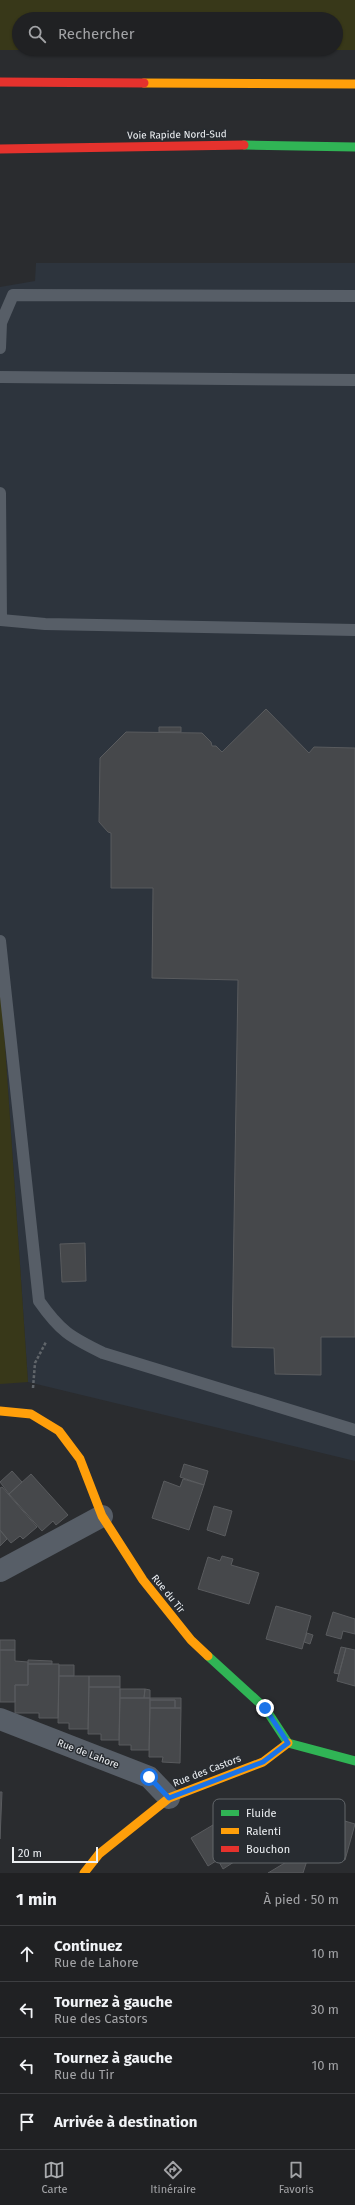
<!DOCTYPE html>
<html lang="fr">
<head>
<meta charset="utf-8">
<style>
	body { margin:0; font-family:"Fira Sans",sans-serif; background:#28292b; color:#f1f3f6 }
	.scale { position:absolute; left:12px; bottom:10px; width:86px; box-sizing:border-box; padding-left:4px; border:2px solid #edf0f3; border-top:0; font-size:11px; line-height:14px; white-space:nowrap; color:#edf0f3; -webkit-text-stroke:3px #282c31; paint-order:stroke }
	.stop { position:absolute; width:12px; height:12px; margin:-9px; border:3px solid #1a73e8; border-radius:50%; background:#fff }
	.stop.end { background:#1a73e8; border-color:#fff; box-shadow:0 1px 4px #0008 }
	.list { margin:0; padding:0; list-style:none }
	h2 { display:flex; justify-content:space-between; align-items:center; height:52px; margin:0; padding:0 16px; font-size:17px }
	h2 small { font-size:13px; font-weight:400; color:#a2a3a6 }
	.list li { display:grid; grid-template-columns:26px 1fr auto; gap:12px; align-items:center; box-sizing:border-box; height:56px; padding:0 16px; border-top:1px solid #3d3e41 }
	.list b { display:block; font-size:15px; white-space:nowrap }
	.list p { margin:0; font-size:13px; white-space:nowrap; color:#a2a3a6 }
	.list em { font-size:13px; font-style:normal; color:#a2a3a6 }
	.icon { flex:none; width:22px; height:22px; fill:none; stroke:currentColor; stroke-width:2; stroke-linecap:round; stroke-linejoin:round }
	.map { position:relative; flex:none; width:355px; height:1873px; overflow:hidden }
	.search { position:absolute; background:#202123; box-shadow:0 1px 3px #0004; left:12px; right:12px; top:12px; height:44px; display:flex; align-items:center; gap:10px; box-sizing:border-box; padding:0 14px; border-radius:22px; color:#a2a3a6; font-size:15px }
	.sheet { height:276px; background:#202123 }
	nav { display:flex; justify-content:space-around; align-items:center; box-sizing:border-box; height:56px; border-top:1px solid #3d3e41; background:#202123; font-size:11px; color:#a2a3a6 }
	nav a { display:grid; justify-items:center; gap:2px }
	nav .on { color:#a9abae }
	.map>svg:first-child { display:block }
</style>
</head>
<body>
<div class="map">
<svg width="355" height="1873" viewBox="0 0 355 1873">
	<rect width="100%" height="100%" fill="#2a2c2f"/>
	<path fill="#2d343d" d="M36,263H355V1461L28,1382L0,972V287L35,281Z"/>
	<path fill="#383819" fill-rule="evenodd" d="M0,0H355V50H0ZM19,19H336V49H19Z
		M0,972L28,1382L0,1384Z"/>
	<path fill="#46484b" stroke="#595b5e" d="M266,709L309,753L314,747L355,748V1337H321V1375L275,1374L274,1348L232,1347L238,980L152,978L153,888H111V833L108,832L99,822L100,758L126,732L202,733L211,742L212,746H216L222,752Z
		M159,727H181V732H159Z
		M85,1243L86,1281L62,1282L60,1244Z
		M184,1464L208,1471L204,1485L180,1477Z
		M12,1471L22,1482L9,1494L0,1482Z
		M31,1474L68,1515L56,1525L53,1521L42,1531L9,1494Z
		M183,1479L204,1485L189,1530L152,1518L164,1481L180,1487Z
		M2,1487L37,1527L23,1539L20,1536L11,1543L0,1530V1488Z
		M214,1506L232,1511L225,1536L207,1530Z
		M0,1530L7,1539L0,1546Z
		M222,1556L233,1559L231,1565L259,1573L249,1604L198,1589L208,1557L220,1561Z
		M276,1606L311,1616L302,1649L266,1639Z
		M333,1612L355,1619V1634L343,1631L341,1639L326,1635Z
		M307,1633L313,1635L310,1644L304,1642Z
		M0,1640H15V1650H0Z
		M341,1647L346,1648L339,1674L334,1673Z
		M346,1648L355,1650V1686L337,1681Z
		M0,1650H15V1661L28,1662V1685H15V1702H0Z
		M28,1660L52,1661V1664H28Z
		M28,1664H59L58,1718H39V1713H15V1685H28Z
		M59,1665H74V1676H59Z
		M59,1676H89L88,1729H69V1723H58Z
		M89,1676H120V1687H89Z
		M89,1687H120L119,1740H101V1734H88Z
		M120,1689H145L144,1698H120Z
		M145,1689L150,1690V1698H144Z
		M120,1698H150L149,1750H131V1745H119Z
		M150,1698H181V1708H175V1700H150Z
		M150,1700H175V1708H150Z
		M150,1708H181L180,1763L162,1762L163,1757H149Z
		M0,1792H2L0,1839Z
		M321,1814L355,1824L345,1860L310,1850Z
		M218,1822L235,1849L208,1866L191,1838Z
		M294,1843L311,1848L303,1873H268L288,1861Z
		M231,1851L237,1860L223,1869L218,1860Z"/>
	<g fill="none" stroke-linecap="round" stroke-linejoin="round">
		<path stroke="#60656a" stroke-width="2.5" stroke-dasharray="3 2" stroke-linecap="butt" d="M33,1388L35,1363L46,1342"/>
		<path stroke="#575e67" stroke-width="12" d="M0,348L1,323L13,295L355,296
			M0,377L355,380
			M0,493L1,620L45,624L355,630
			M0,941L39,1301C60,1331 70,1337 103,1353L355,1430"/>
		<path stroke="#575e67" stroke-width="22" d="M0,1571L102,1516
			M0,1719L149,1777L169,1798"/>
		<path stroke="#30b455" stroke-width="9" d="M244,145L355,147
			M208,1656L265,1708L288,1743L355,1761"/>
		<path stroke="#ff9f0a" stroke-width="9" d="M144,83L355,84
			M0,1411L31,1414L59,1431L80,1459L102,1516L143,1580L191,1640L208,1656
			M84,1873L99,1854L169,1798L263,1762L288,1743"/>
		<path stroke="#e5322d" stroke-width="9" d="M0,82L144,83
			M0,149L244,145"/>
	</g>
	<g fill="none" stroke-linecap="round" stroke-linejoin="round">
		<path stroke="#1a73e8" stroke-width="5" d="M149,1777L169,1798L263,1762L288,1743L265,1708"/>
	</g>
	<g text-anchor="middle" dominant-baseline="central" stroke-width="3" stroke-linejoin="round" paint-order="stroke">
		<g font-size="10" fill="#edf0f3" stroke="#282c31">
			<text transform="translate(177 135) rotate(-1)">Voie Rapide Nord-Sud</text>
			<text transform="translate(168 1594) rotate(51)">Rue du Tir</text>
			<text transform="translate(88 1754) rotate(21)">Rue de Lahore</text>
			<text transform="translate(207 1771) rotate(-21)">Rue des Castors</text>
		</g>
	</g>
	<rect x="213" y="1799" width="132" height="64" rx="6" fill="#282c31" stroke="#63676b" stroke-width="1"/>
	<rect x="221" y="1810" width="18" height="6" fill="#30b455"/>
	<rect x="221" y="1828" width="18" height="6" fill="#ff9f0a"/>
	<rect x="221" y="1846" width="18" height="6" fill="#e5322d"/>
	<g font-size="11" fill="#edf0f3">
		<text x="246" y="1817">Fluide</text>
		<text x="246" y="1835">Ralenti</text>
		<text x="246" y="1853">Bouchon</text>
	</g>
</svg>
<div class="scale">20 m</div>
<div class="stop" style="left:149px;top:1777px"></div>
<div class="stop end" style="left:265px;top:1708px"></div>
<div class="search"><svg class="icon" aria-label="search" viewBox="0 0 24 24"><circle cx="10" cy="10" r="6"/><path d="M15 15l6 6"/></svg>Rechercher</div>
</div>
<section class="sheet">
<h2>1 min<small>À pied · 50 m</small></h2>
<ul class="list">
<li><svg class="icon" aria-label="ahead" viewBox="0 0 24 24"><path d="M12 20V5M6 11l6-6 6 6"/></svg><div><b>Continuez</b><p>Rue de Lahore</p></div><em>10 m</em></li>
<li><svg class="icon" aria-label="left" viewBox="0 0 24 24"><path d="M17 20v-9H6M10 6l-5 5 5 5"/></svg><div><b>Tournez à gauche</b><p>Rue des Castors</p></div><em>30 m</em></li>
<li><svg class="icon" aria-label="left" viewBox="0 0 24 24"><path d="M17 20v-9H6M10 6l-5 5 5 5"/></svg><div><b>Tournez à gauche</b><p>Rue du Tir</p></div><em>10 m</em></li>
<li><svg class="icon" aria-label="arrive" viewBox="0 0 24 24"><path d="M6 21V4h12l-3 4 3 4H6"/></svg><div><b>Arrivée à destination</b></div></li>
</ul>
</section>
<nav>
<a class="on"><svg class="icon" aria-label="map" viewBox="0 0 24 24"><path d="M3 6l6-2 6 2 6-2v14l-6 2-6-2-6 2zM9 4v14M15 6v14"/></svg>Carte</a>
<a><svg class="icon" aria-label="directions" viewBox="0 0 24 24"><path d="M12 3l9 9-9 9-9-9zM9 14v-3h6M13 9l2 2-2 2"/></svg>Itinéraire</a>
<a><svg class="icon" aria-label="saved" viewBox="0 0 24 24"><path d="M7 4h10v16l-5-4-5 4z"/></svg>Favoris</a>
</nav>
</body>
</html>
